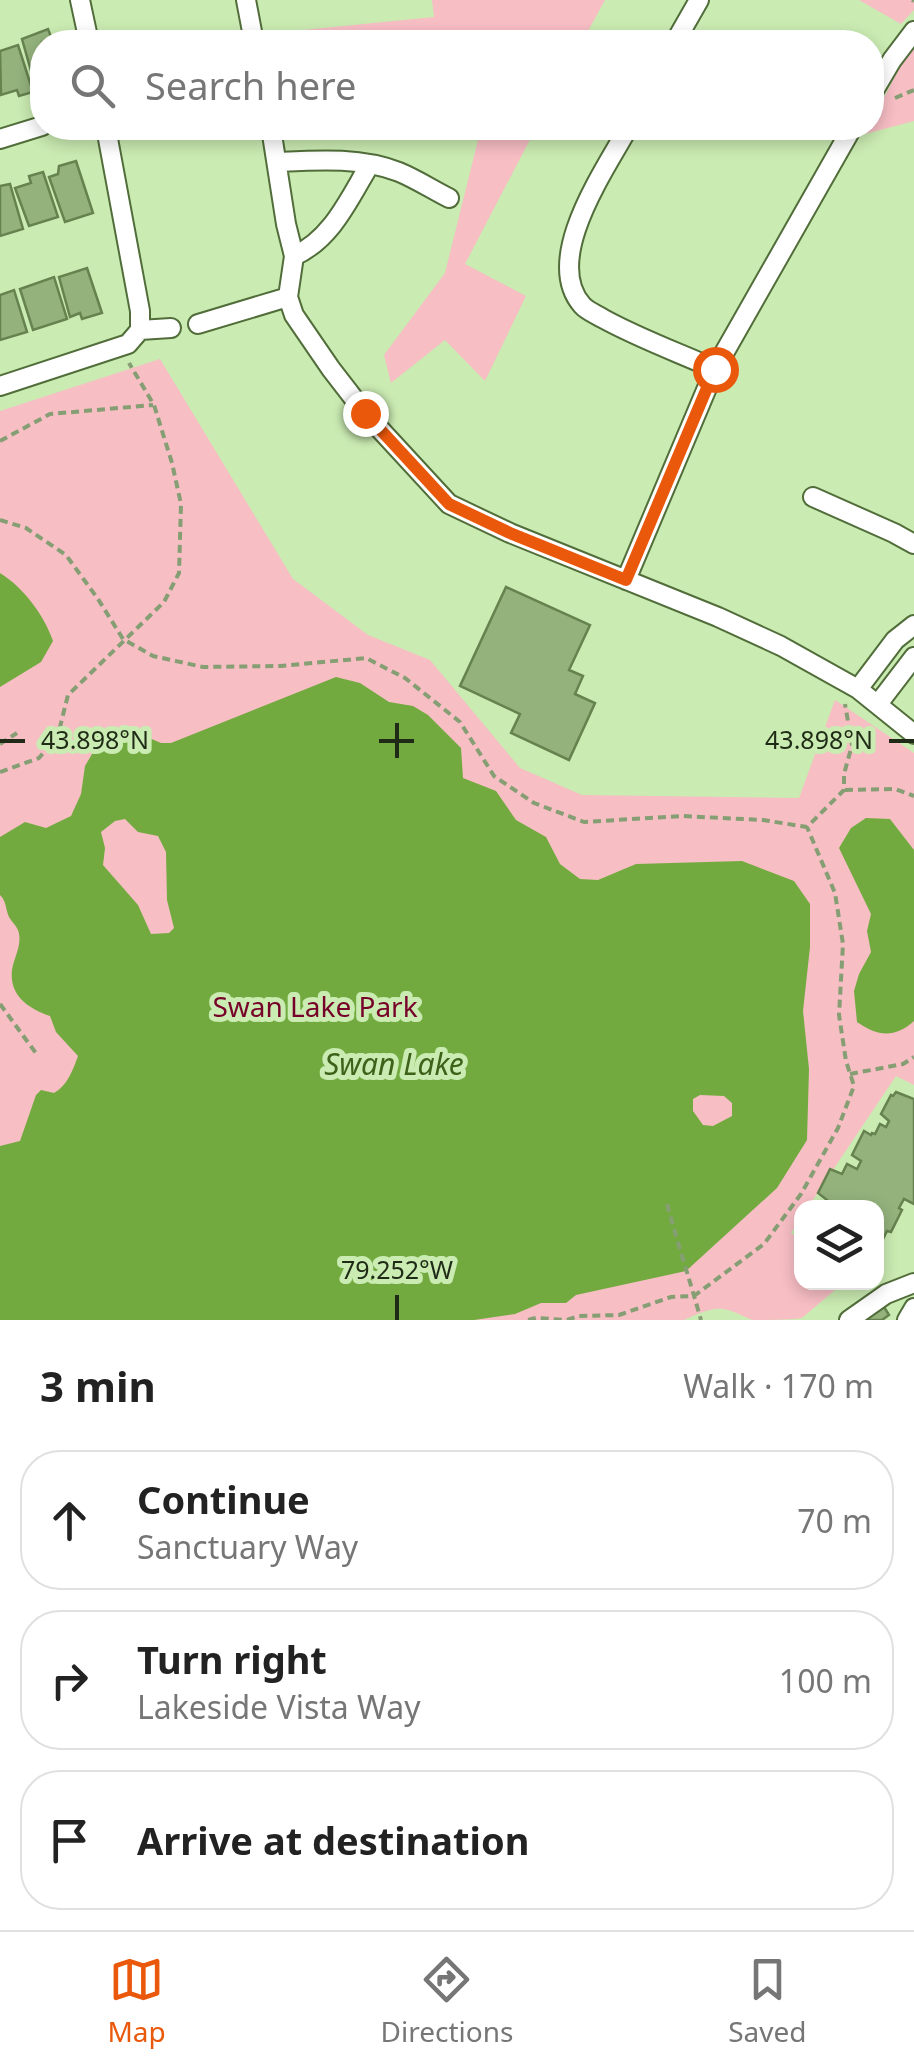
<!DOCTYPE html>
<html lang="en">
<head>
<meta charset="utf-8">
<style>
	body { margin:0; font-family:"Noto Sans",sans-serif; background:#f6f6f6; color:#222 }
	.controls { position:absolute; right:30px; bottom:30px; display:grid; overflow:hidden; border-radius:20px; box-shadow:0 5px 15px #0003 }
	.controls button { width:90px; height:90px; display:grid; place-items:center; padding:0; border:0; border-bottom:2px solid #e0e0e0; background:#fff; color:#222; font:50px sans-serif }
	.stop { position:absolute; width:30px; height:30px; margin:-22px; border:8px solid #ea580c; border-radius:50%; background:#fff }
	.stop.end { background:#ea580c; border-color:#fff; box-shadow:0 2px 10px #0008 }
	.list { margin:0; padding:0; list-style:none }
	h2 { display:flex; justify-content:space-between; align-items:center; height:130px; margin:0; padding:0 40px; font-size:42px }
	h2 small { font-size:32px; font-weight:400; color:#767676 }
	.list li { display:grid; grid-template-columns:65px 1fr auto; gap:30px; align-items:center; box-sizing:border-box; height:140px; margin:0 20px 20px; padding:0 20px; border:2px solid #e0e0e0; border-radius:40px }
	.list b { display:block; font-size:38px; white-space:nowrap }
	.list p { margin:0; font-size:32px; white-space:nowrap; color:#767676 }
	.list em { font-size:32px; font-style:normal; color:#767676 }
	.icon { flex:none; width:55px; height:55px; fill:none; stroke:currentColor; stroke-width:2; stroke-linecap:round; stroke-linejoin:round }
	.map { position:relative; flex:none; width:914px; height:1320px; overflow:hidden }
	.search { position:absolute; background:#fff; box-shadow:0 5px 15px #0003; left:30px; right:30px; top:30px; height:110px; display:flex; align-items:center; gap:25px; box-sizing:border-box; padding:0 35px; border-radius:40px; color:#767676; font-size:38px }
	.sheet { height:610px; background:#fff }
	nav { display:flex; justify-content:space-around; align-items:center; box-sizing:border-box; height:140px; border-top:2px solid #e0e0e0; background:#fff; font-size:28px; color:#767676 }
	nav a { display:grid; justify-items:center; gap:5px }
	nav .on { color:#ea580c }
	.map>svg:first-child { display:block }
</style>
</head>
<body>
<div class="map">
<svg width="914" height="1320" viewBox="0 0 914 1320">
	<rect width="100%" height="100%" fill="#caebb2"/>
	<path fill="#f7bec4" d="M432,0H605L582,42H295L293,31L434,17Z
		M859,0H914V10L901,24Z
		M914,49V121L865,134L868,128H872V121L905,57Z
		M481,128H536L465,264L526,296L485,381L445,340L391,383L384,355L445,273Z
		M160,359L293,579L368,635L430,660L520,768L582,795L799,798L835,700L914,753V1085L896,1076L808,1207L802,1208L801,1217L791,1233L801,1240L802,1282L843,1283L802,1318C792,1320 764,1320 753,1320C743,1317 734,1310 723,1309C710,1307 695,1315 684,1320H0V411Z"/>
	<path fill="#72aa3f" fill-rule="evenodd" d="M0,573C24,588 44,615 53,641L41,662L0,687Z
		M336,677L360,683L389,702L413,706L428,715L461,748L463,778L496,791L516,820L546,837L560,864L580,879L598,880L636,864L742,861L794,881L810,904V947L803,1011L809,1069L807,1140L777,1188L686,1271L576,1295L566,1303H541L515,1314L474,1320H0V1146L20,1141L36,1095L41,1090L54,1093C67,1086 73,1070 78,1056L56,1032L50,1016C29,1009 9,996 12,970C14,957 23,944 18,930C16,925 11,921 9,917C5,908 7,902 0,895V837L25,822L46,828L71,816L81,794L85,766L92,754L98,730L124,732L133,738L147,737L161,743H171ZM125,819L138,832L158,836L166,852L167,900L174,928L169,933L151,934L138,905L103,865L105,848L101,832L115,821ZM700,1095L724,1096L732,1103V1116L713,1126L703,1125L693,1111V1099Z
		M866,818L890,819L914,850V1021C894,1039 877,1036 857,1022L854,991L859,974L871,952L867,931L871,914L839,848L851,828Z"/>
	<path fill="#93b27c" stroke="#65824f" stroke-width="2.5" d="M48,29L53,42H42V82L35,85L22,39Z
		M18,45L33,92L19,96L17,90L1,95L0,51Z
		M76,161L93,213L65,222L49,177L58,174L59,166Z
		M43,172L58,217L29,226L15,188L31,183L29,176Z
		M10,184L23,229L0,236V186Z
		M87,268L102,313L82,319L80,313L70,317L59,277Z
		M54,277L67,319L33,330L20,289Z
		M14,290L27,332L0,340V295Z
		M506,587L590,625L569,670L583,676L575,694L595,703L569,760L511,733L520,714L460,686Z
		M896,1092L914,1099V1204L904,1199L899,1208L902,1210L891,1232L887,1231L881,1243L878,1241L876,1243V1208H819L823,1207L827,1200L818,1193L830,1169L842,1174L847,1164L857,1169L861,1161L852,1155L864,1131L871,1135L872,1133L875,1134L880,1124L886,1127L889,1121L881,1114L891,1095L893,1096Z
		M881,1302L889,1315L882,1320H854Z"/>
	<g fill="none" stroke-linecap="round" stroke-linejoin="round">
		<defs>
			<path id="minor" d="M80,0L89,42
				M246,0L254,42
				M675,42L699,0
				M872,94L892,60L914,31
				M106,128L140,311V330
				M271,128L286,224L294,256L288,297L294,315L331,369L365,413L449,504L510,533L718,617L781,646L858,689L914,734
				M628,128C605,170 542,259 582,305C587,311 596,314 602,318C638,338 677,352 715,369
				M0,139L42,126
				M278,162C318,160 361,157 399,172C416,179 433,190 449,198
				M294,256C332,239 349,199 370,164
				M198,324L288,297
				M140,330L171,328
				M0,386L128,344L140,330
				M813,497L894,533L914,544
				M626,580L715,369L852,128
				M858,689L895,640L914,625
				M878,704L914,657
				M849,1320L886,1294L914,1283
				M907,1320L914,1308"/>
		</defs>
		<use href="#minor" stroke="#516d3a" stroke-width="22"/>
		<path stroke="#859e73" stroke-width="4" stroke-dasharray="8 5" stroke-linecap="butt" d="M912,0L914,1
			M895,98L914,90
			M0,441L50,414L153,405
			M0,520L26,528L66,555L98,599L123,639L153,656L203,667L281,666L366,658L405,678L460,722L494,776L534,803L584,822L682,816L763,820L807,827L844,790V774L852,745L845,704
			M0,744L17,733
			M0,772L39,758L58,735L68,695L164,602L179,573L181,504L172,463L154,405L129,363
			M845,790L895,789L914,796
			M0,1004L38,1056
			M850,1074L903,1064L914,1057
			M667,1204C678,1244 690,1281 701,1320
			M528,1320L536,1318L567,1320
			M567,1320L578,1316L619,1315L671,1297L694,1296L764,1244L801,1194L838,1128L854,1086L846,1061L839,1015L843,944L835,893L807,827"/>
		<use href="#minor" stroke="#fff" stroke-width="18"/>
	</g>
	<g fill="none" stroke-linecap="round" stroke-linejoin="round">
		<path stroke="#ea580c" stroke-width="12" d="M365,413L449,504L510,533L626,580L715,369"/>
	</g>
	<path fill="none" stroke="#1f2b16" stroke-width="4" d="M397,723V758M0,741H25M379,741H414M889,741H914M397,1295V1320"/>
	<g text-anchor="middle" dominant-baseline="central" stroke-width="10" stroke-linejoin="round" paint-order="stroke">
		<g font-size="28" fill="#770229" stroke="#caebb2">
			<text x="315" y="1006">Swan Lake Park</text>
		</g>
		<g font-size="30" font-style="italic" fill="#3e621a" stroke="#caebb2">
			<text x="394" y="1063">Swan Lake</text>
		</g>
	</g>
	<g font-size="25" text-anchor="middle" fill="#1f2b16" stroke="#caebb2" stroke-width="10" stroke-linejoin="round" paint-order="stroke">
		<text x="95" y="749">43.898°N</text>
		<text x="819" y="749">43.898°N</text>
		<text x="397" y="1279">79.252°W</text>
	</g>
</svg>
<div class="controls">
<button><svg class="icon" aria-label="layers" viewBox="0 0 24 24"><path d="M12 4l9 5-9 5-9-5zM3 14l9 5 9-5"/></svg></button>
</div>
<div class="stop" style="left:715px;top:369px"></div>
<div class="stop end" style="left:365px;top:413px"></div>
<div class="search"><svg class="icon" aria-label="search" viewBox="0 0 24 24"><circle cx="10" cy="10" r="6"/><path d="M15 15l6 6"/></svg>Search here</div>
</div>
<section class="sheet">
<h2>3 min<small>Walk · 170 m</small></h2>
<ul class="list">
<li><svg class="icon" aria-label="ahead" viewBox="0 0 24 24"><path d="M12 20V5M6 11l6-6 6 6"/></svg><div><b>Continue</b><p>Sanctuary Way</p></div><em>70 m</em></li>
<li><svg class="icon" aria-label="right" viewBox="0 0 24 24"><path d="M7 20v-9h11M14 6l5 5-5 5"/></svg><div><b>Turn right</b><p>Lakeside Vista Way</p></div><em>100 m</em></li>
<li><svg class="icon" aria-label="arrive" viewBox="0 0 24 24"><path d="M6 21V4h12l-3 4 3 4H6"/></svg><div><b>Arrive at destination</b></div></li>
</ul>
</section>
<nav>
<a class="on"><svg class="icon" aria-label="map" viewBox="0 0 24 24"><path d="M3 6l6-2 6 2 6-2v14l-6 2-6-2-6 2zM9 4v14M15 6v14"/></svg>Map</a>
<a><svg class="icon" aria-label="directions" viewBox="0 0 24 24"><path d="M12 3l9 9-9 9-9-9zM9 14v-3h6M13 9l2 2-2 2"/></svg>Directions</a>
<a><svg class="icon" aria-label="saved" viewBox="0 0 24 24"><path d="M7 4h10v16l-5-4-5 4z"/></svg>Saved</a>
</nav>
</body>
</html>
